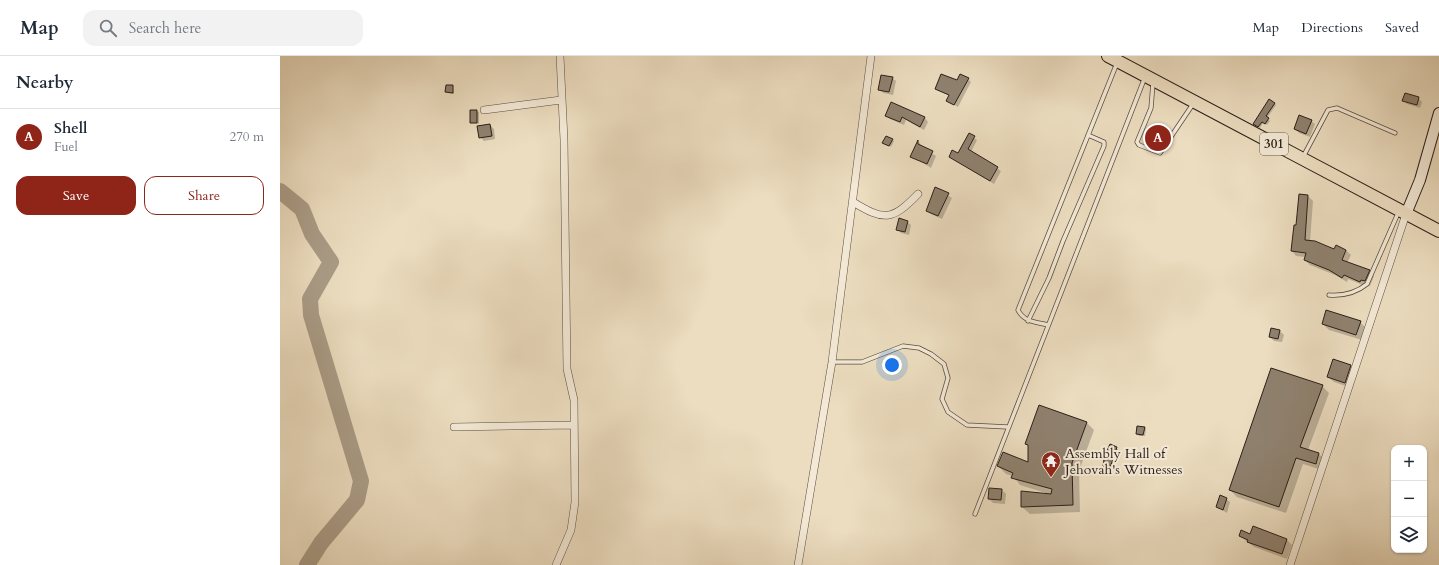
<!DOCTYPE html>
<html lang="en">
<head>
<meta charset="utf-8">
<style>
	body { margin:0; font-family:Cardo,serif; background:#f2f2f3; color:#1f2937 }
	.controls { position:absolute; right:12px; bottom:12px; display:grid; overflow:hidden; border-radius:8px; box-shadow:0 1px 3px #0004 }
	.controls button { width:36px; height:36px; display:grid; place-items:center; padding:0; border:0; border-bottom:1px solid #e0e1e3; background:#fff; color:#1f2937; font:20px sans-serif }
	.you { position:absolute; left:612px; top:309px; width:14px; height:14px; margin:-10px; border:3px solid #fff; border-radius:50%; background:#1a73e8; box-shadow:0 0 0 6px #1a73e833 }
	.badge { display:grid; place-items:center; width:26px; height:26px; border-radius:50%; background:#8f2418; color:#fff; font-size:13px; font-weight:700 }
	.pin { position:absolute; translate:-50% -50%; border:2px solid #fff; box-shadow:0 1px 4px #0006 }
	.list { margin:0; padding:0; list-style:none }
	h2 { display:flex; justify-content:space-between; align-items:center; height:52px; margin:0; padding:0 16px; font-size:17px }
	h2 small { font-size:13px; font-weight:400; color:#747a83 }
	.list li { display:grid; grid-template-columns:26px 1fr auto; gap:12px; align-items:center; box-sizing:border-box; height:56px; padding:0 16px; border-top:1px solid #e0e1e3 }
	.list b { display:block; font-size:15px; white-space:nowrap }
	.list p { margin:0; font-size:13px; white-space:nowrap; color:#747a83 }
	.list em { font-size:13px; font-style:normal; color:#747a83 }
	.actions { display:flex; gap:8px; padding:12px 16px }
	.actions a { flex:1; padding:9px 0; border:1px solid #8f2418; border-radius:12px; text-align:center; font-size:14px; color:#8f2418 }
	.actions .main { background:#8f2418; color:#fff }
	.icon { flex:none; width:22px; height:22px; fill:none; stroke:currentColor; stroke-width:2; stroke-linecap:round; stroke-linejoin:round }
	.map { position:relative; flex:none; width:1159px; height:509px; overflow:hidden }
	header { display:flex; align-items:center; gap:24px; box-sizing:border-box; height:56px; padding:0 20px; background:#fff; border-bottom:1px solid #e0e1e3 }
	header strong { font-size:19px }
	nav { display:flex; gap:22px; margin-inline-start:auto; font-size:14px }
	.search { width:280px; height:36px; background:#f2f2f3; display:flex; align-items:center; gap:10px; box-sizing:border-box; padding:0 14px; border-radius:12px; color:#747a83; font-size:15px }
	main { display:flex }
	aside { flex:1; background:#fff }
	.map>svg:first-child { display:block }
</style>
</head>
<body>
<header>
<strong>Map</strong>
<div class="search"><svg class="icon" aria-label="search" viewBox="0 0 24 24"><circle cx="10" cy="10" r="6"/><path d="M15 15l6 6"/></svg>Search here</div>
<nav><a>Map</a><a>Directions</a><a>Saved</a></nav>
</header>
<main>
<aside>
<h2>Nearby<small></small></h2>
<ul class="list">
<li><span class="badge">A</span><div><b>Shell</b><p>Fuel</p></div><em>270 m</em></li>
</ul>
<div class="actions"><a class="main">Save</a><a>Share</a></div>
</aside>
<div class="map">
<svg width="1159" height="509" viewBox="0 0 1159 509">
	<rect width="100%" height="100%" fill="#ecddc0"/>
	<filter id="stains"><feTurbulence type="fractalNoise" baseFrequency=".005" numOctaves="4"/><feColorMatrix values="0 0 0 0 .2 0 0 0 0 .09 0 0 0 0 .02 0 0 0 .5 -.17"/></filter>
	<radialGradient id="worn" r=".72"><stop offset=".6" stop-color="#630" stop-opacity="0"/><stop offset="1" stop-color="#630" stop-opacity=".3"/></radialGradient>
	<path fill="#0003" d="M612,22L616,25L613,39L603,37L599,33Z
		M688,23L691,26L678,51L667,45L670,40L656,33Z
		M173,30L174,38L168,37L166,36Z
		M1138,42L1142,46L1140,52L1127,48L1124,44Z
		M612,47L645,62L648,66L644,74L626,64L624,69L610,63L606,59Z
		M994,47L996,49L987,62L990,65L987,69L983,67L980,72L976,70Z
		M191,55L199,56V68L191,66Z
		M1031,65L1035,68L1030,81L1019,77L1015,73Z
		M210,69L214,73L215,83L204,85L200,81Z
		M689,79L697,84L691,96L721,115L714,128L670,101L678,99Z
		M612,84L614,85L611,91L605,88Z
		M639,86L642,91L656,100L651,112L632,100Z
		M656,132L672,142L662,163L651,158L647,154Z
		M1020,139L1028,140L1033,145L1030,186L1055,195L1066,194L1071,199L1067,207L1089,215L1094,220L1090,230L1086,228L1085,230L1068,223L1067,226L1055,219L1030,209L1025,204L1026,201L1016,200L1012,195L1017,170Z
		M627,166L631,169L629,179L621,177L617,173Z
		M1080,266L1086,272L1082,284L1049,274L1043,268Z
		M1000,275L1004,279L1002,286L994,285L990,281Z
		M1070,310L1076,316L1071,332L1054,326L1048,321Z
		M1042,330L1049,337L1028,394L1039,398L1046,405L1042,414L1023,408L1006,457L957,441L950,434Z
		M806,366L814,374L799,415L800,456L750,458L742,451L769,438L740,429L733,420L726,418L718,410L749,408V390L746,388Z
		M864,372L866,373L865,380H859L857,378Z
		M836,392L840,395L834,415L824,409L825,406L822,403Z
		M722,434L726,438L725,448L713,447L709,443Z
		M946,443L950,446L947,457L937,451Z
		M970,479L1007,484L1012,489L1007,503L974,491L960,480Z"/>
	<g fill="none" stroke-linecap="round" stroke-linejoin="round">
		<path stroke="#aa9c87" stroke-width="16" d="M0,135L22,153L32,178L51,206L30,243L31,259L81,425L77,444L41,487L27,509"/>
	</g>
	<path fill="#8f816f" stroke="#2a1e17" d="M661,18L677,24L680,18L689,22L674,49L666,45L669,39L655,33Z
		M601,19L613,21L609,36L598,34Z
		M166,29H173V37L165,36Z
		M1125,37L1139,41L1137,49L1122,45Z
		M989,43L995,47L986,60L989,62L985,68L982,66L978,71L973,68Z
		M611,46L645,61L640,71L622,61L620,66L605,60Z
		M190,54H197V67H190Z
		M1019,59L1032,64L1026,78L1014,73Z
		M210,68L212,80L199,82L197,70Z
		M689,77L695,80L688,93L718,111L710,125L669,101L672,94L678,97Z
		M606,80L613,83L609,90L602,87Z
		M638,84V88L653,95L647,108L630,101Z
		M655,131L669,137L658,160L646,155Z
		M1019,138L1028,139L1025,184L1035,185L1054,193L1056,189L1066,194L1062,204L1090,214L1085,225L1081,224L1080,226L1064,219L1062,222L1049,214L1024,204L1026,197L1011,195L1014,169H1016Z
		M619,162L628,165L625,176L616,174Z
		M1046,254L1081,265L1076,279L1042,268Z
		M991,272L1000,274L998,283L989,281Z
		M1053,303L1071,309L1065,327L1047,321Z
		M991,312L1043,329L1020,391L1039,397L1036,408L1016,402L999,451L949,434Z
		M759,349L807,366L792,407L793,449L741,451V435L771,438L772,433L731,422L733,417L717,410L723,396L748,406V389L745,388Z
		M857,370L865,371L863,379L856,378Z
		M830,388L837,391L830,412L823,410L824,404L821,403L824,394L827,395Z
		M709,432L722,433L721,444L708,443Z
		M940,439L947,442L943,454L936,451Z
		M973,470L1007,483L1002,498L967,486L968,484L959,480L961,474L970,478Z"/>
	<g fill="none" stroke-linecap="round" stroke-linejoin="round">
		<defs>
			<path id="lane" d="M873,27L871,52L857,86L859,89L880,97L913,48
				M1023,101L1048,54L1057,52L1115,77
				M1049,239C1063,240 1076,237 1087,228L1119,155
				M748,265L769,222L783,185L824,90V86L808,79
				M768,269C756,266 744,266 738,254L837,7
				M552,306H582L623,290L639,292L651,298L664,308L668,322L662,343L668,356L687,369L728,371
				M695,458L865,21"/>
			<path id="street" d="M204,54L281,44
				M573,146C604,165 612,165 638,138
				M174,371L294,369
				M276,509L291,474L295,446L294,344L287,313L284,84L280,0
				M518,509L552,306L591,0
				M1010,509L1126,158"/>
			<path id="secondary" d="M1126,158L1140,124L1159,57"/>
			<path id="primary" d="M828,0L1159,175"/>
		</defs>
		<use href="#lane" stroke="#5a4e41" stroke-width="5"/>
		<use href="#street" stroke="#5a4e41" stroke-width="8"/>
		<use href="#secondary" stroke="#2a1e17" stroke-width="12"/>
		<use href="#primary" stroke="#2a1e17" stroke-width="14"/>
		<use href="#lane" stroke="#f3e9d6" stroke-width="3.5"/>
		<use href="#street" stroke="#f3e9d6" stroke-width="7"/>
		<use href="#secondary" stroke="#f3e9d6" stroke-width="10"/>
		<use href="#primary" stroke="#ecddc0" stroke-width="12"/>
	</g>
	<defs>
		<symbol id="temple-pin" viewBox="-11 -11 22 30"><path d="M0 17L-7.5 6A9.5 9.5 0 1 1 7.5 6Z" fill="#8f2418" stroke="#f3e9d6"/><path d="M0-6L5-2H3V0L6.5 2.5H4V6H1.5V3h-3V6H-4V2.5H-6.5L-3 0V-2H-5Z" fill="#fff"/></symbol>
	</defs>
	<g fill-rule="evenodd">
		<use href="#temple-pin" x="760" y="394" width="22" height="30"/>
	</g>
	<g text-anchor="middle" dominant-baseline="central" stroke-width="4" stroke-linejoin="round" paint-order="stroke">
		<rect fill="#f3e9d6" stroke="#665b50" stroke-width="1" x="980" y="77" width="28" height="22" rx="3"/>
		<g font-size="13" font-weight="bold" fill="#2a1e17">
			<text x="994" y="88">301</text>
		</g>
		<g font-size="14" fill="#2a1e17" stroke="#f3e9d6" text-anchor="start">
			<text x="785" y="397">Assembly Hall of<tspan x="785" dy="16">Jehovah's Witnesses</tspan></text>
		</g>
	</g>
	<rect width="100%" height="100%" filter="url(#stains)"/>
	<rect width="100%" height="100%" fill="url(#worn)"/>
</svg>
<div class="controls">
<button>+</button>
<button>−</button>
<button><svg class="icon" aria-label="layers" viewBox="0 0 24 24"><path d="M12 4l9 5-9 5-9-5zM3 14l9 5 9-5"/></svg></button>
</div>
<div class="you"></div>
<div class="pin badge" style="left:878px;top:82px">A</div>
</div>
</main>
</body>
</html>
